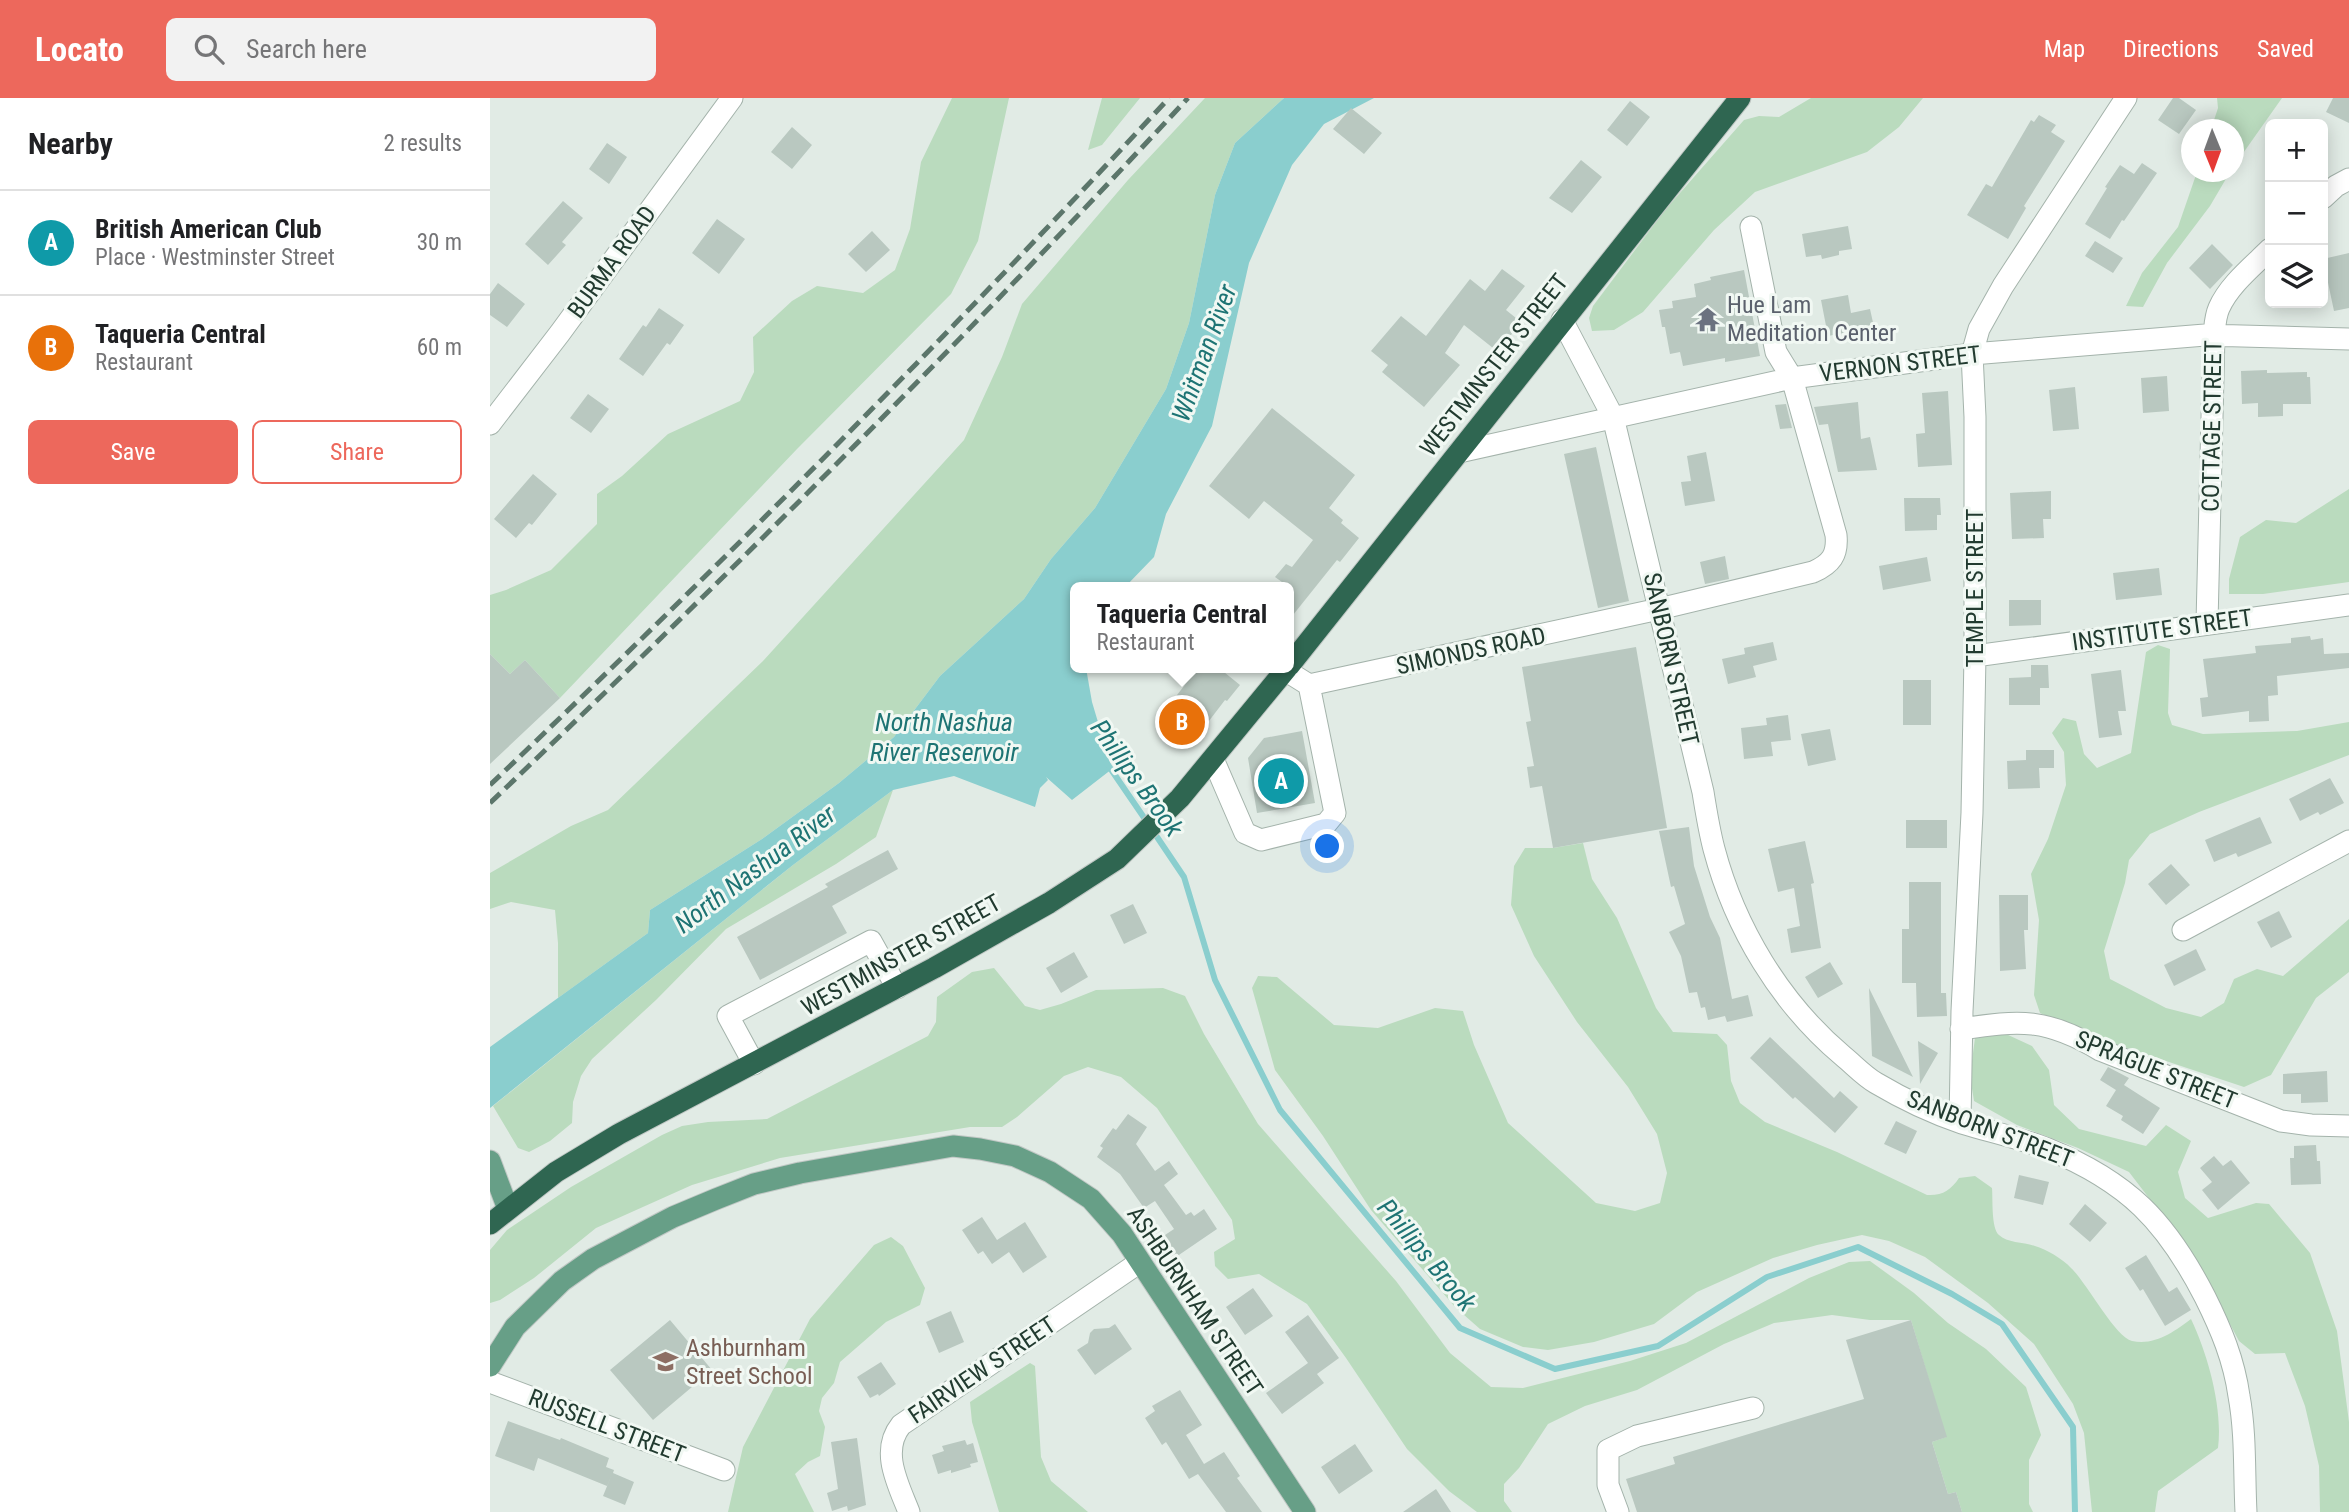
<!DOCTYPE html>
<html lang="en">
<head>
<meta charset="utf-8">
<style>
	body { margin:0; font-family:"Roboto Condensed",sans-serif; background:#f2f2f2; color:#202124 }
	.controls { position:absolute; right:21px; top:21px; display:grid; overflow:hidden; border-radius:10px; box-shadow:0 4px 18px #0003 }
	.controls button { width:63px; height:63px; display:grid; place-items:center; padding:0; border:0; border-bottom:2px solid #e0e0e0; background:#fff; color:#202124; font:35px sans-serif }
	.compass { position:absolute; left:1691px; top:21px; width:63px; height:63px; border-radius:50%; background:#fff; box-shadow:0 4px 18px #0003; rotate:179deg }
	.you { position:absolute; left:838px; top:749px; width:24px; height:24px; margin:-18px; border:5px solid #fff; border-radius:50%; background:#1a73e8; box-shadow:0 0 0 10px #1a73e833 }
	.badge { display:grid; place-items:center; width:46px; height:46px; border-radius:50%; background:#ed685c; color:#fff; font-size:23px; font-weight:700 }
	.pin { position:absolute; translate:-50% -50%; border:4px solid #fff; box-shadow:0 2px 7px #0006 }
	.popup { position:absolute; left:580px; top:484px; width:224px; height:91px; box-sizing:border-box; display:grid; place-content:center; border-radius:10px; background:#fff; filter:drop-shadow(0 2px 5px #0005); font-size:23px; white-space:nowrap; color:#757577 }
	.popup b { font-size:26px; color:#202124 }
	.popup::after { content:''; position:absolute; left:50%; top:100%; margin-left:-14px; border:14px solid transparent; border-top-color:#fff }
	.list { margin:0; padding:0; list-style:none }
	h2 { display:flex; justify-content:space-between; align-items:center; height:91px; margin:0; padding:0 28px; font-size:30px }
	h2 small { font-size:23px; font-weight:400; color:#757577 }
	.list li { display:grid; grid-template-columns:46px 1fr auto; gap:21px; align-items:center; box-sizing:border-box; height:105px; padding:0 28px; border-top:2px solid #e0e0e0 }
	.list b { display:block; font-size:26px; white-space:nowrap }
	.list p { margin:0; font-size:23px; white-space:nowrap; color:#757577 }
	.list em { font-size:23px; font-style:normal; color:#757577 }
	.actions { display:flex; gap:14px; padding:21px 28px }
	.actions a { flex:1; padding:16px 0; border:2px solid #ed685c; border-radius:10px; text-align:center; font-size:24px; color:#ed685c }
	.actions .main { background:#ed685c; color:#fff }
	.icon { flex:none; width:38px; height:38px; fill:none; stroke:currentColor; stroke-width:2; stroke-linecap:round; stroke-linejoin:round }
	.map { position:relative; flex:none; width:1859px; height:1414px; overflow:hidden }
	header { display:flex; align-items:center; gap:42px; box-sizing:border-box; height:98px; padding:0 35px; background:#ed685c; color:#fff }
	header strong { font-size:33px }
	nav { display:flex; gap:38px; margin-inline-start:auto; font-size:24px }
	.search { width:490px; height:63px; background:#f2f2f2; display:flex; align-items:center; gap:18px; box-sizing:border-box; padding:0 24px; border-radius:10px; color:#757577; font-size:26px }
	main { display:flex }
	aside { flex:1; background:#fff }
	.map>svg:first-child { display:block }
</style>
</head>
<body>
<header>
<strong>Locato</strong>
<div class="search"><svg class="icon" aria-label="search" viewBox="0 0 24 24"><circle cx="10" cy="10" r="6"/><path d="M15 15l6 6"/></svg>Search here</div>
<nav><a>Map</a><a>Directions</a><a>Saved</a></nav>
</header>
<main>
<aside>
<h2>Nearby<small>2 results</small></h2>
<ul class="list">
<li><span class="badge" style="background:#0f9aa8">A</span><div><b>British American Club</b><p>Place · Westminster Street</p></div><em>30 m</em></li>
<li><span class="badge" style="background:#e8710a">B</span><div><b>Taqueria Central</b><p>Restaurant</p></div><em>60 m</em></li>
</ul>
<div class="actions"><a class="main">Save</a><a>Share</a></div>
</aside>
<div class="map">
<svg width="1859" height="1414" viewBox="0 0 1859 1414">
	<rect width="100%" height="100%" fill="#e1ebe5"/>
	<path fill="#badbbe" d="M462,0H519L488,143L461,196L307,351L70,600L35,562L20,576L0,556V497L16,492L61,472L107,426V396L132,378L178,336L250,303L264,274L263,239L302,203L327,188L373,195L405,172L420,131L431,64Z
		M612,0H650L612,47L598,52Z
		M715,0H794L745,45L725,97L699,225L676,291L605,410L561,461L534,501L450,578L404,639L349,685L272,741L160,812L158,835L68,900V845L65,812L21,804L0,811V775L81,728L118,712L273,563L474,342L512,259L532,206L638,82Z
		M1321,0H1433L1409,29L1377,54L1265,94L1224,132L1153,214L1124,232L1102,233L1099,220L1103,208L1175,112L1254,22L1269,18L1289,19Z
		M1727,0H1792L1744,68V32L1721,31L1728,10Z
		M1707,74H1740L1720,108L1677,165L1653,209L1636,208L1652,175L1688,129Z
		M1859,391V484L1773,496H1739V481L1750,439L1776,422L1806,425Z
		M1668,547L1680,551L1678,615L1682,627L1713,636L1807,633L1859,624V657L1709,714L1660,736L1639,762L1635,785L1614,853L1620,881L1676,910L1711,919L1734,905L1744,881L1767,871L1793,878L1859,821V874L1826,900L1781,977L1754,989L1598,937L1550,915L1544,897L1549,822L1541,776L1558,741L1576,687L1574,654L1562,635L1573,620L1586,623L1594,656L1607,670L1641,655L1656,554Z
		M403,692L386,739L346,766L236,831L166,902L102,961L91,978L83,1004L82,1025L60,1043L39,1054L28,1050L3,1008L303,767Z
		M1093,745L1102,781L1127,820L1166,910L1183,934L1227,936L1237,947L1241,983L1250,1005L1275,1024L1347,1054L1437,1097C1452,1098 1461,1092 1469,1080L1485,1078L1502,1090C1503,1101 1501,1130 1509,1137C1517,1145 1534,1144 1545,1148C1556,1151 1573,1161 1581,1170C1597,1185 1625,1239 1642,1243C1665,1248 1685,1233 1701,1221C1718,1257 1733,1310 1728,1350L1668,1393L1665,1414H1602L1594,1335L1583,1306L1544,1246L1498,1205L1435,1159L1399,1143L1372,1137L1327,1147L1283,1160L1207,1194L1164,1226L1104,1244L1058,1252L1033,1249L990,1231L965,1209L881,1112L833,1038L785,972L762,890L768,878L787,879L844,927L888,930L945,910L973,913L984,947L1018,1025L1106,1105L1145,1113L1170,1105L1177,1075L1167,1036L1138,989L1087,924L1044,858L1021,807L1024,768L1035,750H1063Z
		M504,870L535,908L550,912L571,906L606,892L673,890L695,898L714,936L768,1026L906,1183L960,1255L1001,1289L1033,1290L1140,1263L1196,1245L1319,1180L1359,1164L1380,1163L1424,1195L1458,1225L1496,1251L1536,1289L1551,1337L1539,1362V1406L1543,1414H1472L1466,1394L1458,1396L1442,1344L1456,1339L1421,1222H1380L1342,1217L1284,1225L1234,1246L1147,1292L1095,1308L1058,1326L1029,1370L1014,1386V1403L1022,1414H987L959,1393L917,1351L856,1260L817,1206L769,1176L738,1181L725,1168L724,1154L745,1141L742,1122L667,1010L631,979L598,969L574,978L527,1019L512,1029H480L290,1060L202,1087L106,1130L44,1180L10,1202L0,1205V1152L17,1132L81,1089L172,1037L192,1028L218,1024L277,1021L438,938L446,924L447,899L482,874Z
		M1516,936L1542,948L1559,972L1564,1007L1589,1031L1656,1048L1676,1027L1701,1043L1688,1074L1695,1100L1718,1120L1766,1105L1779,1106L1820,1155L1847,1233L1859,1324V1414H1830L1829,1368L1815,1308L1795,1255L1765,1256L1749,1243L1705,1160L1639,1074L1588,1050L1527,1027L1484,1003L1480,978L1485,940Z
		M401,1139L413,1148L435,1190L430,1207L396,1224L350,1264L344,1285L332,1300L329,1313L335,1329L330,1358L318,1364L305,1376L324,1414H238L253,1349L320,1221L384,1147Z
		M540,1265L545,1268L551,1359L561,1383L598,1414H509L482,1324L480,1304Z"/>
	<path fill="#8acece" d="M794,0H884L834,26L802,67L759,165L722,328L676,416L664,459L635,489H585V570H596L602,604L622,671L582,702L556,679L558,682L550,690L545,709L464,678L403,692L303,767L0,1010V949L158,835L160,812L272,741L349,685L404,639L450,578L534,501L561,461L605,410L676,291L699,225L725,97L745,45Z"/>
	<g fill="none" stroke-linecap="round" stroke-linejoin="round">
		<path stroke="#8acece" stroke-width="6" d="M618,667L657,724
			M663,733L694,779L725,882L790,1012L970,1230L1065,1271L1168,1248L1277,1179L1368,1149L1462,1196L1512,1226L1583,1329L1585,1414"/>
	</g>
	<path fill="#b9c8c0" d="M1683,0H1689L1706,12L1689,36L1668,22Z
		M1843,0H1859V25L1836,14Z
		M1140,3L1160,19L1137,48L1117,32Z
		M861,10L892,35L874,56L843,31Z
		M1549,17L1566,27L1561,34L1575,43L1534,108L1536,110L1518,141L1477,117L1496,86L1502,89L1541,22L1544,24Z
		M302,29L322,47L302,71L281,54Z
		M117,45L137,59L119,86L99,71Z
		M1091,62L1112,79L1082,115L1059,100Z
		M1652,65L1667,75L1634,123L1632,122L1620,141L1595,126L1617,90L1615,89L1630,67L1644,76Z
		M73,103L93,120L72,144L76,147L58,167L35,146Z
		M227,121L255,141L229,176L202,155Z
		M1358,128L1362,151L1349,153V157L1332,161L1331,157L1316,159L1312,136Z
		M382,133L400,152L376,174L358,156Z
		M1605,143L1633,160L1623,175L1595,158Z
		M1722,146L1743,167L1720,191L1699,170Z
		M1859,155V210L1844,213L1833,161Z
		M1012,171L1035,188L1016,212L1031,224L1008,254L974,227L955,255L970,267L934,309L892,274L898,267L881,253L911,218L936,238L980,181L995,193Z
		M1254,172L1270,258L1235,264V260L1193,268L1190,254L1180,256L1175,229H1172L1169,212L1183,210L1182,203L1206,199L1204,186L1221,182L1220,179Z
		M8,185L35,206L17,229L0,217V196Z
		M1358,197L1361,215L1380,211L1384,229L1338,238L1331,202Z
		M169,210L194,227L180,247L177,245L153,278L129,261L153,227L156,229Z
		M1777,272V275L1817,274V279H1820L1821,306H1793V318L1768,319V305L1752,306L1751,273Z
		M1677,278L1679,313L1653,315L1651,280Z
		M1585,289L1589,331L1563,333L1559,292Z
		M1458,293L1462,367L1428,369L1426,336L1435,335L1432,295Z
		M98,296L119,311L101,335L80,320Z
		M1368,304L1371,341L1380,339L1387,372L1348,374L1338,326L1329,327L1324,309Z
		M1296,306L1302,330L1290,331L1285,307Z
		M782,310L865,377L839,410L853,422L851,425L869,440L850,464L847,462L799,522V489L785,479L796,466L802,469L823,442L774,403L759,421L719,388Z
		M1106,349L1139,503L1108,510L1074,356Z
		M1216,354L1225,403L1195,408L1191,384L1201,383L1197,358Z
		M43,376L67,396L42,427L39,425L26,440L4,421Z
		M1561,393V421H1553L1554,440L1522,441L1520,395Z
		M1414,400H1450L1451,417H1447V432L1415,433Z
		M1235,458L1239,481L1215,486L1210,464Z
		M1437,459L1441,483L1393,492L1389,468Z
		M1669,470L1672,497L1626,502L1623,475Z
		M1519,502H1551V527L1519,528Z
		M1820,538L1821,542L1833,540L1834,556L1859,555V570L1787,578L1788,597L1778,598L1779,623L1759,624V613L1712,619L1710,600L1718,599L1713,561L1766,555L1765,548L1801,545V540Z
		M1283,544L1287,562L1263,568L1266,579L1238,586L1232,561L1255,556L1254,550Z
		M1146,549L1177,730L1063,750L1052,688L1040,690L1037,669L1044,668L1036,624L1041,623L1032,569Z
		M0,556L20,576L35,562L70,600L0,666Z
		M1541,567H1558L1559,590H1550V607H1519V580L1541,579Z
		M708,570H729L750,587L737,603L735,602L699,649L666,624Z
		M1631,572L1636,613H1628L1632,637L1609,640L1601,576Z
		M1413,582H1441V627H1413Z
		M1298,617L1301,642L1281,644L1283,658L1254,661L1251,630L1277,627L1276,620Z
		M1340,631L1346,662L1318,668L1311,636Z
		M812,633L825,705L767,715L758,660L774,640Z
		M1536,652H1564V670H1549L1550,690L1518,691L1517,663L1536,662Z
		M1840,680L1854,705L1830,717L1828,714L1810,723L1799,701Z
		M1770,719L1782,745L1748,759L1746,755L1724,764L1715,742Z
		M1416,722H1457V750H1416Z
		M1199,729L1204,768L1220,819L1230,840L1242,901L1258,897L1263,918L1237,924L1235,918L1218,922L1215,909L1211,910L1207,894L1199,895L1191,858L1179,834L1195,826L1184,788L1181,789L1169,733Z
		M1315,743L1324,785L1321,786L1331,850L1301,855L1297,831L1310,828L1304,790L1288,794L1278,751Z
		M398,752L408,771L342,808L357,835L270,882L247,839L338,789L335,786Z
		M1681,766L1700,787L1676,807L1658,786Z
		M1419,784H1451V895H1456L1457,918L1427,919L1426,885H1412V831H1419Z
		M1509,797H1538V832H1534L1536,871L1510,873Z
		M643,806L657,835L634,846L620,817Z
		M1789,813L1802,839L1781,850L1767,824Z
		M1706,851L1716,872L1684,888L1674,867Z
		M584,854L598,879L571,895L556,870Z
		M1340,864L1353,886L1328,900L1315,879Z
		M1379,890L1423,979L1382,958Z
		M1280,939L1344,1000L1350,993L1368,1009L1345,1035L1305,999L1303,1001L1260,960Z
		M1428,943L1448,955L1430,986Z
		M1618,969L1639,980L1634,987L1670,1010L1653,1036L1631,1022L1633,1018L1616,1008L1626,992L1610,982Z
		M1837,973L1838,1004L1811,1005V996H1793V976Z
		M638,1016L657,1029L646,1046L665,1073L679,1063L688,1076L674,1087L696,1117L701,1114L704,1118L714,1111L727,1131L683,1161L669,1141L684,1131L665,1103L654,1110L630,1076L607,1059L613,1050L610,1048L623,1030L626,1032Z
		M1406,1023L1427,1033L1416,1056L1394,1046Z
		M1826,1047L1827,1063H1830L1831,1086L1801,1087L1800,1060H1804V1048Z
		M1724,1058L1733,1068L1741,1062L1760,1085L1728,1112L1712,1092L1722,1084L1710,1070Z
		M1529,1077L1559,1084L1553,1107L1524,1100Z
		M1595,1106L1617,1125L1600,1144L1579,1126Z
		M492,1119L507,1142L535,1124L557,1159L533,1175L519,1154L502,1166L493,1153L488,1156L472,1132Z
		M1656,1157L1679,1194L1687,1189L1701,1212L1675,1228L1653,1191L1650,1193L1635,1170Z
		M763,1190L783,1218L755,1237L736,1209Z
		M461,1213L474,1244L449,1255L436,1224Z
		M818,1217L849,1260L827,1276L834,1285L792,1316L776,1295L818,1265L795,1234Z
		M180,1222L222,1272L163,1322L120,1272Z
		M1421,1222L1457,1339L1442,1344L1458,1396L1466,1394L1472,1414H1147L1136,1381L1185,1366L1183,1359L1374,1301L1356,1242Z
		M625,1226L642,1251L605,1277L587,1252L598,1245L600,1235L604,1231L619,1230Z
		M391,1264L406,1286L389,1298L388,1296L380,1300L367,1279Z
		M690,1292L712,1327L696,1337L714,1366L734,1354L750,1378L747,1380L772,1414H736L708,1376L699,1381L676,1344L672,1347L655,1320L665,1313L662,1308Z
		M18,1323L70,1342L71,1340L119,1360L116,1369L124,1372L123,1375L144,1384L135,1407L113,1398L122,1376L117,1388L48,1360L44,1373L5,1358Z
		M367,1340L376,1407L358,1413L357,1408L342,1413L337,1395L348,1391L341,1344Z
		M475,1342L477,1347L483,1345L488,1364L480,1366L481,1369L461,1375V1372L448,1376L442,1357L454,1353L452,1348Z
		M865,1346L883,1373L849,1396L831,1369Z
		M946,1391L961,1414H913Z"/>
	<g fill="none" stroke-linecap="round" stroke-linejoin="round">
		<defs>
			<path id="minor" d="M1833,100L1846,88L1859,81
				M1072,222L1123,319L1213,694C1216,713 1219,732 1224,751C1245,830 1290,905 1353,958C1364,967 1374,978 1386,985C1413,1001 1442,1015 1472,1025C1501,1034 1530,1040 1558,1051C1638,1084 1676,1123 1715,1199C1731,1231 1744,1262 1749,1298C1756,1336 1754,1376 1756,1414
				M0,326L70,235L242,0
				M969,354L1302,280L1482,256L1715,237L1859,241
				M1717,525L1724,237C1725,228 1725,219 1729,210C1739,187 1763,168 1780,151
				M1485,558L1859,507
				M795,572L819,587L1169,511L1323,474C1341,466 1348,457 1346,437L1302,280L1286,254L1261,129
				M723,661L755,735L771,742L836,726L845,715L819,587
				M1693,832L1859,743
				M1471,931C1531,922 1556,920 1610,952L1791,1023L1821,1027L1859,1028
				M264,966L238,918L381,843L407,890
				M1470,1024L1472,913L1482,715L1485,558V319L1482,256L1489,231L1513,188L1636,0
				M0,1284L234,1372
				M419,1414C408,1386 390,1353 411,1327L650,1164
				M1128,1414L1118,1387V1352L1147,1338L1263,1310"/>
			<path id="major" d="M0,1063L18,1111
				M0,1268L25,1229L72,1183L103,1161L183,1119L226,1101L264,1086L310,1075L463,1048L490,1051L525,1058L560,1074L601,1101L632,1136L815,1414"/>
			<path id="highway" d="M799,568L1250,0
				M0,1126L66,1074L129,1036L444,870L559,805L627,761L690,700L797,570"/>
		</defs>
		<use href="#minor" stroke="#a4b3ab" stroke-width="23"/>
		<use href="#major" stroke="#c1c8c5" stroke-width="23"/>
		<use href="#highway" stroke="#c1c8c5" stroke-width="23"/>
		<use href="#minor" stroke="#fff" stroke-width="21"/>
		<use href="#major" stroke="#679f87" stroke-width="21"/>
		<use href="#highway" stroke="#2f6651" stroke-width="21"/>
		<path stroke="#5c766b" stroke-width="5" stroke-dasharray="14 7" stroke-linecap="butt" d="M0,687C233,465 460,236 679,0
			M0,705C239,477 473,243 698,0"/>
	</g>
	<defs>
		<symbol id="temple-bare" viewBox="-9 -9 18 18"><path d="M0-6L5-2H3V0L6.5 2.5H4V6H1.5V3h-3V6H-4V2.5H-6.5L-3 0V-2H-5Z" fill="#6b7280" stroke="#f1f8f3" stroke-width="2.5" paint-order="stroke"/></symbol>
		<symbol id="school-bare" viewBox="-9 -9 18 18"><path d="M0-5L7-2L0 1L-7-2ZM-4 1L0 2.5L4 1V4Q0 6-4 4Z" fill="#8d6e63" stroke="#f1f8f3" stroke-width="2.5" paint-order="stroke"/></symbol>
	</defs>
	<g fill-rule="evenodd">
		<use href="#temple-bare" x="1200" y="204" width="35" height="35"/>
		<use href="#school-bare" x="158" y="1246" width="35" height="35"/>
	</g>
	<g text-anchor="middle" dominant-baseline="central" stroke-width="6" stroke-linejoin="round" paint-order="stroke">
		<g font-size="24" fill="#223b30" stroke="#f1f8f3">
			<text transform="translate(122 164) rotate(-54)">BURMA ROAD</text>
			<text transform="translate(1410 266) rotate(-7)">VERNON STREET</text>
			<text transform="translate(1004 267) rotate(-52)">WESTMINSTER STREET</text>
			<text transform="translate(1722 328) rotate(-89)">COTTAGE STREET</text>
			<text transform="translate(1485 490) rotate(-90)">TEMPLE STREET</text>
			<text transform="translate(1672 532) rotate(-8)">INSTITUTE STREET</text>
			<text transform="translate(981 553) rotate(-12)">SIMONDS ROAD</text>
			<text transform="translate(1181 561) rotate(77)">SANBORN STREET</text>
			<text transform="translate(411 857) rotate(-29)">WESTMINSTER STREET</text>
			<text transform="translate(1666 972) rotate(22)">SPRAGUE STREET</text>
			<text transform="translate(1500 1031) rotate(21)">SANBORN STREET</text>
			<text transform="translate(705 1203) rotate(56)">ASHBURNHAM STREET</text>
			<text transform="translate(492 1272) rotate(-34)">FAIRVIEW STREET</text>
			<text transform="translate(117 1328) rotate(21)">RUSSELL STREET</text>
		</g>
		<g font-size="24" fill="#5b616d" stroke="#f1f8f3" text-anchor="start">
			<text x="1237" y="207">Hue Lam<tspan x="1237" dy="28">Meditation Center</tspan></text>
		</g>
		<g font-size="24" fill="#785e54" stroke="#f1f8f3" text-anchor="start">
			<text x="196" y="1250">Ashburnham<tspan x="196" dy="28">Street School</tspan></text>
		</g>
		<g font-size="26" font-style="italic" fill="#1e7474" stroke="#f1f8f3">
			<text transform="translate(714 255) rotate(-70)">Whitman River</text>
			<text x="454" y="624">North Nashua<tspan x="454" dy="30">River Reservoir</tspan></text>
			<text transform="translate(647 680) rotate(54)">Phillips Brook</text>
			<text transform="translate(265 771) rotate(-37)">North Nashua River</text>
			<text transform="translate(937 1157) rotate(50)">Phillips Brook</text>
		</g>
	</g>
</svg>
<div class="controls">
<button>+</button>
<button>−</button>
<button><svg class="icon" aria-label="layers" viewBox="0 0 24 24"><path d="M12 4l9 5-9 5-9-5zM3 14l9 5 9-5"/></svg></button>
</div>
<svg class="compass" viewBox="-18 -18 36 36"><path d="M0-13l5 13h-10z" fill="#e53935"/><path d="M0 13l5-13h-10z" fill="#757577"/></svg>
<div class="you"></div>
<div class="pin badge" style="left:791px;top:683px;background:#0f9aa8">A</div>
<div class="pin badge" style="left:692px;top:624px;background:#e8710a">B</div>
<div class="popup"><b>Taqueria Central</b>Restaurant</div>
</div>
</main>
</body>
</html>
